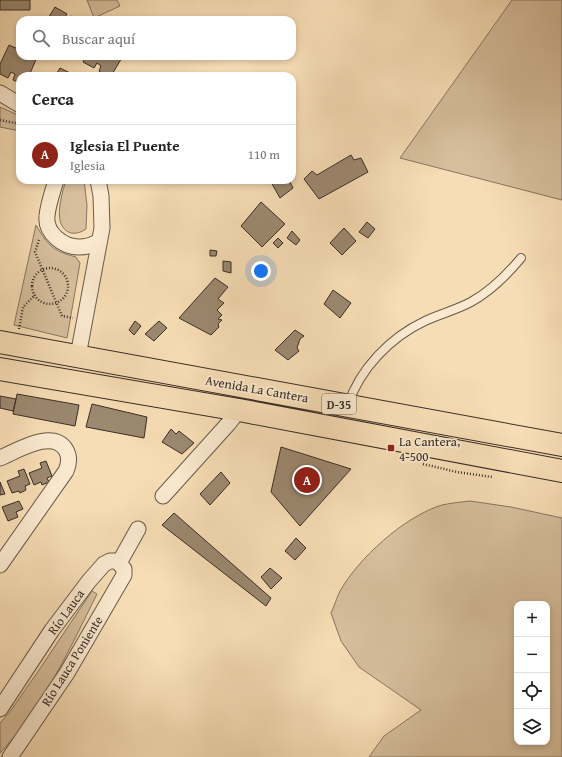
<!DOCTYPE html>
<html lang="es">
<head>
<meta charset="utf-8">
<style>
	body { margin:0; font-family:"Gentium Book Plus",serif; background:#f2f2f2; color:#222 }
	.controls { position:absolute; right:12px; bottom:12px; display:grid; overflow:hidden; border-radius:8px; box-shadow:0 2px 6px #0003 }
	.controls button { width:36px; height:36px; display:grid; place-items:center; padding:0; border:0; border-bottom:1px solid #e0e0e0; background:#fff; color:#222; font:20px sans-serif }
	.you { position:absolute; left:261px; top:271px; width:14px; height:14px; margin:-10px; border:3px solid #fff; border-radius:50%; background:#1a73e8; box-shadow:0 0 0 6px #1a73e833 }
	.badge { display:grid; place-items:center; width:26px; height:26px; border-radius:50%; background:#8f2418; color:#fff; font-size:13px; font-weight:700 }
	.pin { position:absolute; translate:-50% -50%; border:2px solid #fff; box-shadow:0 1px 4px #0006 }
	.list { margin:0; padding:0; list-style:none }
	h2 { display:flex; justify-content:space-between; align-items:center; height:52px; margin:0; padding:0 16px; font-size:17px }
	h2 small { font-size:13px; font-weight:400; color:#767676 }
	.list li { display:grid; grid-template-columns:26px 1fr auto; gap:12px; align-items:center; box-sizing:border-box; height:60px; padding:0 16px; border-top:1px solid #e0e0e0 }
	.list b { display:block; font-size:15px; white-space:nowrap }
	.list p { margin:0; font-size:13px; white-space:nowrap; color:#767676 }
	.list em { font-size:13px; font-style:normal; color:#767676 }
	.icon { flex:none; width:22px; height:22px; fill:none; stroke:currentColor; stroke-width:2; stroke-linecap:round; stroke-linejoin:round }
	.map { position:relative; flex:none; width:562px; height:757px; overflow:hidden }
	.search { position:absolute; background:#fff; box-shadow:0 2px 6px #0003; left:16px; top:16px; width:280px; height:44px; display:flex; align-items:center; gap:10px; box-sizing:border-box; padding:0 14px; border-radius:12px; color:#767676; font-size:15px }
	.panel { position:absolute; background:#fff; box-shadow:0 2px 6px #0003; left:16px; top:72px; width:280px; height:112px; border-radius:12px }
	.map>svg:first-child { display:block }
</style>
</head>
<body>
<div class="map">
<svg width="562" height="757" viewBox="0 0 562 757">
	<rect width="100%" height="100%" fill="#f7ddb5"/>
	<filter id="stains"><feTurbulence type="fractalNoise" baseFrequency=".005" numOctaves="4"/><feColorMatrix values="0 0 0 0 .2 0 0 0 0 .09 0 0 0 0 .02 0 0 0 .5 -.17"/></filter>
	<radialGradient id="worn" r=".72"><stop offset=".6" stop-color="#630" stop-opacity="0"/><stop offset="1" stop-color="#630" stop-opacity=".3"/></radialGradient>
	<path fill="#d7bf9d" stroke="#887662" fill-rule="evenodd" d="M87,0H117L120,6L94,18Z
		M512,0H562V200L400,158Z
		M0,107L20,116V131L0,127Z
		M66,180H84L87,205L86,229C82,232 76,234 71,233C51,227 62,194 66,180Z
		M36,225C48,246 53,251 76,257L80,263L67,338L14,325Z
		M470,501L511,507L562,518V757H369L384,736L421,710L359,667L341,641L331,613C334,607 336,600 339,593C357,559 405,516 442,505C451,503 461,502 470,501ZM517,604H547V742H517Z
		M92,591L97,594C69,650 43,708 0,753V723L9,713L35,676Z"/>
	<path fill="#9c8970" stroke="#392e26" d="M0,0H30V10H0Z
		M55,7L67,14L65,17L69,20L71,16L79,20H47Z
		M9,45L20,50V56L37,57L29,76H20V83L13,80L15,74L11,72L8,78L0,74V64Z
		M86,56H123L111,76H107L99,71L101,66L97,63L94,68L83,62Z
		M60,68L72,74L70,76H55Z
		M351,155L354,160L361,158L368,172L319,199L304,179L312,171L317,175Z
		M275,180H289L293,188L280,198L271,182Z
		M261,202L285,224L262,247L241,226Z
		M367,222L375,229L368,238L359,232Z
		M344,228L356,241L342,255L330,243Z
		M292,231L300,240L296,245L287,238Z
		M278,238L283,243L278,248L273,243Z
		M210,250L217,251L216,256H210Z
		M223,261L231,262V273L223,271Z
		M215,278L228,287L218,299L224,303L217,310L222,315L218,319L222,320L218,324L219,327L211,335L179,318Z
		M333,290L351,303L340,318L324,304Z
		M135,321L141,326L134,335L129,330Z
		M159,321L167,328L154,341L145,334Z
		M295,330L304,336L300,339L297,348L299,351L288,360L275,350Z
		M17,394L79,405L75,426L13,414Z
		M0,396L16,399L13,411L0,408Z
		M92,404L147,417L144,438L86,427Z
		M171,429L176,434L179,431L194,443L182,454L162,442Z
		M281,447L351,469L300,526L271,492Z
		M46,461L52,476L47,478L49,482L42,485L41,482L34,485L29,473L42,468L40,463Z
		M24,469L30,484L25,486L26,490L20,493L19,491L12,493L7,481L20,476L18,471Z
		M221,472L230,483L210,505L200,494Z
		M0,482L5,494L0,495Z
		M19,501L23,509L16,512L18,517L8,521L2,507Z
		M174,513L271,598L266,606L162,525Z
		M296,538L306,548L295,560L285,551Z
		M270,568L282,578L271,589L261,577Z"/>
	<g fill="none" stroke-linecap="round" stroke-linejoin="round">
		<defs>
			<path id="lane" d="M348,405C360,368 391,337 425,321C440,314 456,310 471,302C491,291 506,276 521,258"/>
			<path id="street" d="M0,93L20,105
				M56,180C53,191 48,204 47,216C45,233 63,247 79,247C86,247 93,245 99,241
				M78,356L102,228L101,196L98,180
				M0,458C17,451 53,428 66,450C70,457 69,464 66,471L0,565
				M163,496L228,424L239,410
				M119,563L138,529
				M0,709L52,630L89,581L104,564L110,561H115L119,563
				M10,757L67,673L124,575V569L119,563"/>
			<path id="highway" d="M0,342L562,445
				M0,369L239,410L562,471"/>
		</defs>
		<use href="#lane" stroke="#685a4a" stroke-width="10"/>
		<use href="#street" stroke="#685a4a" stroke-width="17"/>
		<use href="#highway" stroke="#392e26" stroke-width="24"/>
		<path stroke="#392e26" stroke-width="2.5" stroke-dasharray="1 2" stroke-linecap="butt" d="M0,120L20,124
			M39,240L35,252L62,316L73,318
			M32 286a18 18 0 1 1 36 0a18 18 0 1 1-36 0Z
			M19,329L23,307L35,295
			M423,464L457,472L492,477"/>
		<use href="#lane" stroke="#fae9cf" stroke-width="8"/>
		<use href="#street" stroke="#fae9cf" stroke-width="15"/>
		<use href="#highway" stroke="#f7ddb5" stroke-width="22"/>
	</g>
	<rect fill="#8f2418" stroke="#fae9cf" stroke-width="1.5" x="387" y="444" width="8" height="8" rx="2"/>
	<g text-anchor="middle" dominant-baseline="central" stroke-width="3.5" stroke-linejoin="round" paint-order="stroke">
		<rect fill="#fae9cf" stroke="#736659" stroke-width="1" x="322" y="394" width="34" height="20" rx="3"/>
		<g font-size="12" font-weight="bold" fill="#392e26">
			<text x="339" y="404">D-35</text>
		</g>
		<g font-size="13" fill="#392e26" stroke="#fae9cf">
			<text transform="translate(257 389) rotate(10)">Avenida La Cantera</text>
			<text transform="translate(66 612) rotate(-54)">Río Lauca</text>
			<text transform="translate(72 661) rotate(-58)">Río Lauca Poniente</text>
		</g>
		<g font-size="13" fill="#392e26" stroke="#fae9cf" text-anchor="start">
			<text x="399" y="441">La Cantera,<tspan x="399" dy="15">4-500</tspan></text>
		</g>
	</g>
	<rect width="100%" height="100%" filter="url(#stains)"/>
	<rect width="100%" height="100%" fill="url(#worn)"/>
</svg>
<div class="controls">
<button>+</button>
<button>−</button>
<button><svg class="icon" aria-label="locate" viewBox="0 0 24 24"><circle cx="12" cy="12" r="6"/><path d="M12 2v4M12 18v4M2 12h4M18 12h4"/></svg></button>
<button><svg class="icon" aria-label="layers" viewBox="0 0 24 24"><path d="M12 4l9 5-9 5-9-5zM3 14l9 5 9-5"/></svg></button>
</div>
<div class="you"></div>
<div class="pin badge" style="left:307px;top:480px">A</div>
<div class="search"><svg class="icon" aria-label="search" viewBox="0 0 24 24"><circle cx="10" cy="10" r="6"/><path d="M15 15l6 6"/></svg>Buscar aquí</div>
<section class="panel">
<h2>Cerca<small></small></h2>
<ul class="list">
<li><span class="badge">A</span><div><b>Iglesia El Puente</b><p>Iglesia</p></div><em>110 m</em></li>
</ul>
</section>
</div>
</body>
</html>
